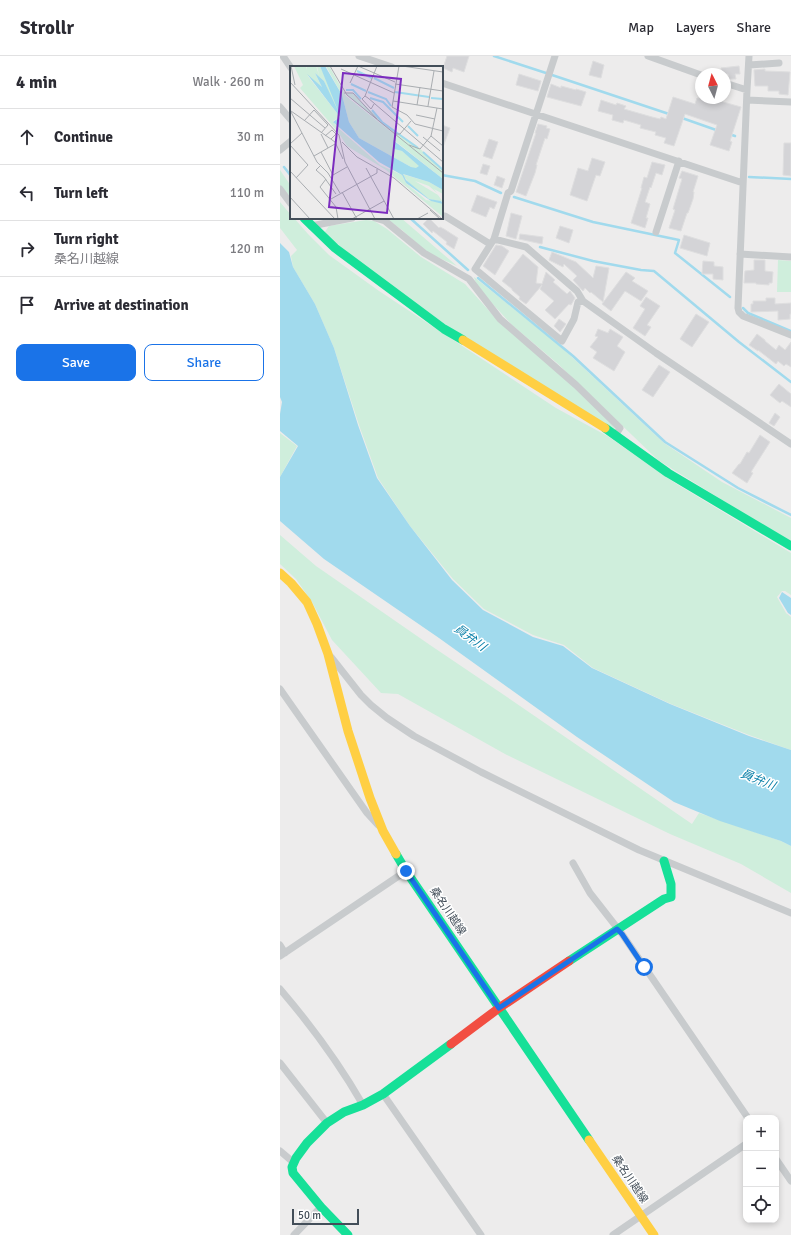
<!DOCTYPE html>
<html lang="en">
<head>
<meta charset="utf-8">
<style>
	body { margin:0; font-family:Signika,"Noto Sans JP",sans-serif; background:#f7f7f7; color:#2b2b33 }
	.controls { position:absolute; right:12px; bottom:12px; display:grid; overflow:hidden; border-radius:8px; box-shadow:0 2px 6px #0003 }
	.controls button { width:36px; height:36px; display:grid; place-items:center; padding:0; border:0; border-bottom:1px solid #e1e1e2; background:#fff; color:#2b2b33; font:20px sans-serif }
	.compass { position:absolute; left:415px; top:12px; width:36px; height:36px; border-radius:50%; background:#fff; box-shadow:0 2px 6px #0003; rotate:354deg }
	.scale { position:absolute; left:12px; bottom:10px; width:67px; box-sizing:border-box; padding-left:4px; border:2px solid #434e59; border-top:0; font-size:11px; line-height:14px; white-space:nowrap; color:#434e59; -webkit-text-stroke:3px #fff; paint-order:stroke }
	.stop { position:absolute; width:12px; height:12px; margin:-9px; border:3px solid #1a73e8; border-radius:50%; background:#fff }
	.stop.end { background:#1a73e8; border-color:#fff; box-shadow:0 1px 4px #0008 }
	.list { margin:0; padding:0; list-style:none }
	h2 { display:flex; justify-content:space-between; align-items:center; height:52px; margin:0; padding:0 16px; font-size:17px }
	h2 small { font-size:13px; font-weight:400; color:#7c7c81 }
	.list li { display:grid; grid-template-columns:26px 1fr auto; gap:12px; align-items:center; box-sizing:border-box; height:56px; padding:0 16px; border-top:1px solid #e1e1e2 }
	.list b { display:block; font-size:15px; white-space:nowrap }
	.list p { margin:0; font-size:13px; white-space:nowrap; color:#7c7c81 }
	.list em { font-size:13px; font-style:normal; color:#7c7c81 }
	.actions { display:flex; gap:8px; padding:12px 16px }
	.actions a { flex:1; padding:9px 0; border:1px solid #1a73e8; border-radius:8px; text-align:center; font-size:14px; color:#1a73e8 }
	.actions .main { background:#1a73e8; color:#fff }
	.icon { flex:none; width:22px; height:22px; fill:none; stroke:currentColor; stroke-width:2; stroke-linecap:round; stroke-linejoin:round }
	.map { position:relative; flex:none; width:511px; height:1179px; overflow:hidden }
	header { display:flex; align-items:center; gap:24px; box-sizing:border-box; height:56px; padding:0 20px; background:#fff; border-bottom:1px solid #e1e1e2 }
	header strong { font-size:19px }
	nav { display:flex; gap:22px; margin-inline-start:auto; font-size:14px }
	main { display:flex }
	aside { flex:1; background:#fff }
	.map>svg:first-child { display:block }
</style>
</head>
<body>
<header>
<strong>Strollr</strong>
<nav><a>Map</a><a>Layers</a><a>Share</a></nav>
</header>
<main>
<aside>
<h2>4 min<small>Walk · 260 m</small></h2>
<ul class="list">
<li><svg class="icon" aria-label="ahead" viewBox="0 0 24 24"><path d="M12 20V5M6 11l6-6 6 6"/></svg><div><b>Continue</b></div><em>30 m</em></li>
<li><svg class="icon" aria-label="left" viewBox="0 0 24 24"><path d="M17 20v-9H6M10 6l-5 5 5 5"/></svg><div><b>Turn left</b></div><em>110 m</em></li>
<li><svg class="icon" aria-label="right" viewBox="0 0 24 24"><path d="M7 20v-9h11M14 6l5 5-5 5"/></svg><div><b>Turn right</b><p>桑名川越線</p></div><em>120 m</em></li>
<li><svg class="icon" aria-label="arrive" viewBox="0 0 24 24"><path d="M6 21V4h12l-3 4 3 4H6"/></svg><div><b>Arrive at destination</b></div></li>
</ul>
<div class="actions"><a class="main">Save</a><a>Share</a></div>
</aside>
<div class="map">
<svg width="511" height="1179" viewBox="0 0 511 1179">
	<rect width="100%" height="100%" fill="#edecec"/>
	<path fill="#cfeedc" d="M0,114L11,130V142L0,129Z
		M0,146L11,159V162H14L28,178L49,199L99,235L276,352L329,381L395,427L511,497V539L505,535H502L497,541L506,557L511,561V694L469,679L391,648L313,612L284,589L253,579L204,553L173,523L130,470L98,422L79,369L54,292L35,248L13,211L11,200L17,194L0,172Z
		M106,162H121L177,210L148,197L122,174Z
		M86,164L94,165L107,173L141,201L185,228L220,267L284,321L337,371L335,377L169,271L82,209L44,177L49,170Z
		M498,204L511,205V236H497Z
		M194,221L279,289L384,387L442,426L511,462V487L378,404L277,307L232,269L197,231Z
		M0,377L17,390L0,421Z
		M0,479L36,510L150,589L227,641L412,768L419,757L501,785L511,790V837L461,808L390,778L225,698L118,638L101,637L52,584L32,546L16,523L0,508Z"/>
	<path fill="#a1daed" d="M0,187L9,196L13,211L35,248L54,292L78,369L97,422L130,470L172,524L203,554L253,581L283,590L312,612L390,648L469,680L511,694V790L501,785L440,765L394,746L297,681L159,582L44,503L0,465V421L18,390L0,375V358L2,346L0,341Z
		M502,536L511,542V559L508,557L499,542Z"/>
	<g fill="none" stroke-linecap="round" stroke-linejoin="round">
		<path stroke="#a1daed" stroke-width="2.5" d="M214,0L266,17
			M272,19L389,58
			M402,62L439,75
			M449,78L455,80
			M4,111L11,120
			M162,119L195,125L221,137
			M469,121L511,123
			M234,141L313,166L399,184L395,197L450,241
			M130,162L188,214
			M260,191L313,205L361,214L374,215L459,286L511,326
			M198,222L293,300L385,386L458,432L511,459
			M463,252L468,257L511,275"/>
	</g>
	<path fill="#d4d4d7" stroke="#dededf" d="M167,0H189L184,16L173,12L172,16L163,12Z
		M313,5L324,9L321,22L309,19Z
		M459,10L460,18H455L456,23H449L448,18H442L441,12Z
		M485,13V15L510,16L508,39L499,38V35H488V30H475L474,14Z
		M239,18L261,25L258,35L236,29Z
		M271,28L281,32V30L296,34V33L306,36L301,50L267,41Z
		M393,41L415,48L417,42H429L461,51L450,85L452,86L449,95L430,89L437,69L405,58L394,90L384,87L386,82L375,79L376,76L360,72L361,69L344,64L343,67L332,64L333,59L318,55L321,44L336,49L337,47L346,50L344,53L372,61L380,63L381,61L386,63Z
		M258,68L267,70L266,72L270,73L267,83L265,82L256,109H257L255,117L246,140L236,136L256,77H255Z
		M162,69L170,72L163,91H162Z
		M209,83L218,86L212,103L203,100Z
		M504,87H511V120L503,119Z
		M312,102L325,106L320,120L316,119L307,145L290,139L298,112L308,115Z
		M372,106L385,109L382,119L376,117L371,132L370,131L365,146L370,148L366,162H368L365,172L351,167L362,132H361L364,121L367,122Z
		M203,108L210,110L207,119L200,117Z
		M402,115L418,120L413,136H414L413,143L408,157H407L401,175L389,172L395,154L393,153L402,123L399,122Z
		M217,120L225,123L222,132L214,129Z
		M197,139L217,146L214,153L210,151L206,161L191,155Z
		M231,157L242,160L236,183L226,180Z
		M149,162L159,172L160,171L164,173L178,182L174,193L166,188L167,186L153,175L152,177L143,168Z
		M280,170L293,174L289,187L276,182Z
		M240,178L263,181L262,188L239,183Z
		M404,179L430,187L427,200L400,192Z
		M216,189L222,190L229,195L215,219L203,210Z
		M272,196L296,206L313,222L316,210L329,212L323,246L311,236L310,237L305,232L303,235L293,224L297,220L284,208L283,211L269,204Z
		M243,198L258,211L256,227L262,228L266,216L275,224L273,226L287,238L290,235L295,242L291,249L289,248L275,263L265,254L274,245L260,233L262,229L246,248L239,243L240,241L232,234V233L222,225Z
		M474,204H485V215L493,216L492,227H489V229L476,228V227H464L465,215L474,214Z
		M423,205L434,206V210L443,211V224L433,223V218H422Z
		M346,216L355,222L352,225L368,235L361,245L345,235L331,255L322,248Z
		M366,241L380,250L367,269L371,271L365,280L353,272L365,253L360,250Z
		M486,242H495V248L511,247V258H510V263L498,264V255L471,256V248H473V245H486Z
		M416,258L429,266L412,291L400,283Z
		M279,263L286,268L280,276L274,270Z
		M318,273L328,277L330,273L343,281L337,290L345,296L334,315L313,302L317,296L310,291L318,281L315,280Z
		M477,278L485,284V285L496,294L499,289L505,294L511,286V311L506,308L504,310L498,305L496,308L478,294V295L469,289Z
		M379,309L390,316L373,341L362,334Z
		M499,328L511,338V351L502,345L500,347L490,339Z
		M495,357L500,361L494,370L489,367Z
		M480,379L490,386L471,416L473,417L467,427L452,417L459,408H460L467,396L469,397Z"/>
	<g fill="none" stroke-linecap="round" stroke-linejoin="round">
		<path stroke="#c8cbcd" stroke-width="7" d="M3,0L11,12
			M79,0L112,11
			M368,0L421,19
			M469,0L467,34L458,252L459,256L463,260L511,279
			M469,9L499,7
			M162,27L463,127
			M445,27L467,34
			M467,44L511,46
			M0,51L11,64
			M0,94L11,85
			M0,133L11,148
			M162,160H165L210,188
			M95,162L105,165L144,197L189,223L220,263L296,329L340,372L335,380
			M31,170L72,162
			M376,176L399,105
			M214,183L228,137L231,135L275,0
			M460,198L511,201
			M303,245L298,246L294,263L282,285L195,213L214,183L246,191L297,235L303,245L376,297L511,388
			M51,601L81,639L91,649L107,662L134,680L201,716L359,794L511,857
			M0,633L87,757L98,769
			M293,807L310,837L342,878L468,1062
			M0,889L5,897
			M0,900L126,815
			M0,933C30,968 60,1009 83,1049
			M0,1007L47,1067
			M103,1038L201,1179
			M0,1095L13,1106
			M496,1103L511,1125
			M14,1179L41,1151
			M333,1179L466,1088"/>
		<path stroke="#16e098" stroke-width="9" d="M24,162L55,192L164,273L183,284
			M325,372L388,417L511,490
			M116,798L126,815L309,1084
			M289,905L384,843L391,841V828L384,805
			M68,1179L41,1151L13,1117L12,1111L16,1102L27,1087L47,1067L64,1056L83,1049L103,1038L171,988"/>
		<path stroke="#ffcf43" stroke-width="9" d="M183,284L325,372
			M0,517L11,527L27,546L37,568L48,598L68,675L90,742L103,775L116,798
			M309,1084L374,1179"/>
		<path stroke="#f24e42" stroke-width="9" d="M171,988L219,952L289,905"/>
	</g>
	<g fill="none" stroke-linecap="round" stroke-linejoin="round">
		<path stroke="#1a73e8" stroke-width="5" d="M126,815L219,952L337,873L342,878L364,911"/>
	</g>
	<g text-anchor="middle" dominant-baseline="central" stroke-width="3" stroke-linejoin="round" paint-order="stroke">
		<g font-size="11" fill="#434e59" stroke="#fff">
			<text transform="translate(168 855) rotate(56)">桑名川越線</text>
			<text transform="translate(350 1123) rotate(56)">桑名川越線</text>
		</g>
		<g font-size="12" font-style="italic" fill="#077fa8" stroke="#fff">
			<text transform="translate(190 582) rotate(36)">員弁川</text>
			<text transform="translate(478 724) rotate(22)">員弁川</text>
		</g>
	</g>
	<g transform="translate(10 10)">
		<rect width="153" height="153" fill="#edecec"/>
		<path d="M4,0H16L17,4V0H26L29,9L27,0H30L40,21L49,46L48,48L34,15L25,7L32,21L17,9L50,51L43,55L47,61L90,99L112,109L116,117L136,134L153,137V151L96,104L57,80L48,66L10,22L13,19ZM36,0H39L56,30L106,70L56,28L62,27L98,61L126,79L153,104V113L104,74V83L112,85L130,100L126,103L121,101L69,72L59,56L52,29ZM112,108L139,116L153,124V128L144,123L147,127L139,120L125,115L148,129L153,136L139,133L120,118Z" fill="#cfeedc"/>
		<path d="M30,0H35L52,29L59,56L69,72L121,101L126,102L129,100L112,85L104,83L103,74L153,113V124L139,116L113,108L116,114L139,133L151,135L153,138L141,135L116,117L112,109L89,96L43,56L50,51L17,8L32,21L25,7L34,15L49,47Z" fill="#a1daed"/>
		<path fill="none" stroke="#a1daed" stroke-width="2" d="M67,5L82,12M84,12L104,22M61,18L76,25M56,24H63L71,33M78,26L96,33L101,40M105,26L139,31M80,32L93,36L113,56M141,32L153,33M82,44L92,56L128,82M118,60L128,70M133,86L153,104"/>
		<path fill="none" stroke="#a9adb1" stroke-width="1" d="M1,0L5,19M40,0L57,29L153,107M68,0L105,16M109,0L102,41L117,49L125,58L153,65M112,0L153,6M51,3L104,27M0,16L49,69L55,96L85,153M60,17L68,0M105,18L153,25M54,27H63L87,53M75,30L87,0M0,32L35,62M103,35L153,43M84,38L81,43L72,33L75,30L78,32L133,79M127,39L130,21M138,40L144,5M0,44L27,96L38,107L50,127M1,45L45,76L53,93M126,49L145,53M14,55L24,44L38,59L31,67M31,68L38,82M105,68H110L121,55M35,70L42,64L46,68L41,73M141,70L153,80M133,71L150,85M52,76L67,91L104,112L152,153M0,78L12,67M0,79L18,99L6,112M119,79L130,83L141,70L147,42M133,79L153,96M31,86L43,109M24,90L45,78M30,100L26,104L34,111L46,128M76,102L104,153M0,105L45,153M43,109L57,101M36,113L30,121L46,141L48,153M52,126L67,153M0,131L20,153M41,133L87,107V103M140,144L150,153M62,153L94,135M127,153L138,147"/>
		<path fill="#7b2cbf" fill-opacity="0.15" stroke="#7b2cbf" stroke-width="2" d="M53,7L111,13L97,147L39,141Z"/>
		<rect width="153" height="153" fill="none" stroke="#434e59" stroke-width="2"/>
	</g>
</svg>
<div class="controls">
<button>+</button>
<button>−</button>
<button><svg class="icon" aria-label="locate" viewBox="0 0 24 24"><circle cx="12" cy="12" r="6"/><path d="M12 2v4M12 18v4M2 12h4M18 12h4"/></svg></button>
</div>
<svg class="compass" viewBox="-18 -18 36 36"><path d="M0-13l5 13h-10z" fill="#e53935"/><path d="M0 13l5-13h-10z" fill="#7c7c81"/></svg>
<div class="scale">50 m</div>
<div class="stop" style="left:364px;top:911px"></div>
<div class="stop end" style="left:126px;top:815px"></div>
</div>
</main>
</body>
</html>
